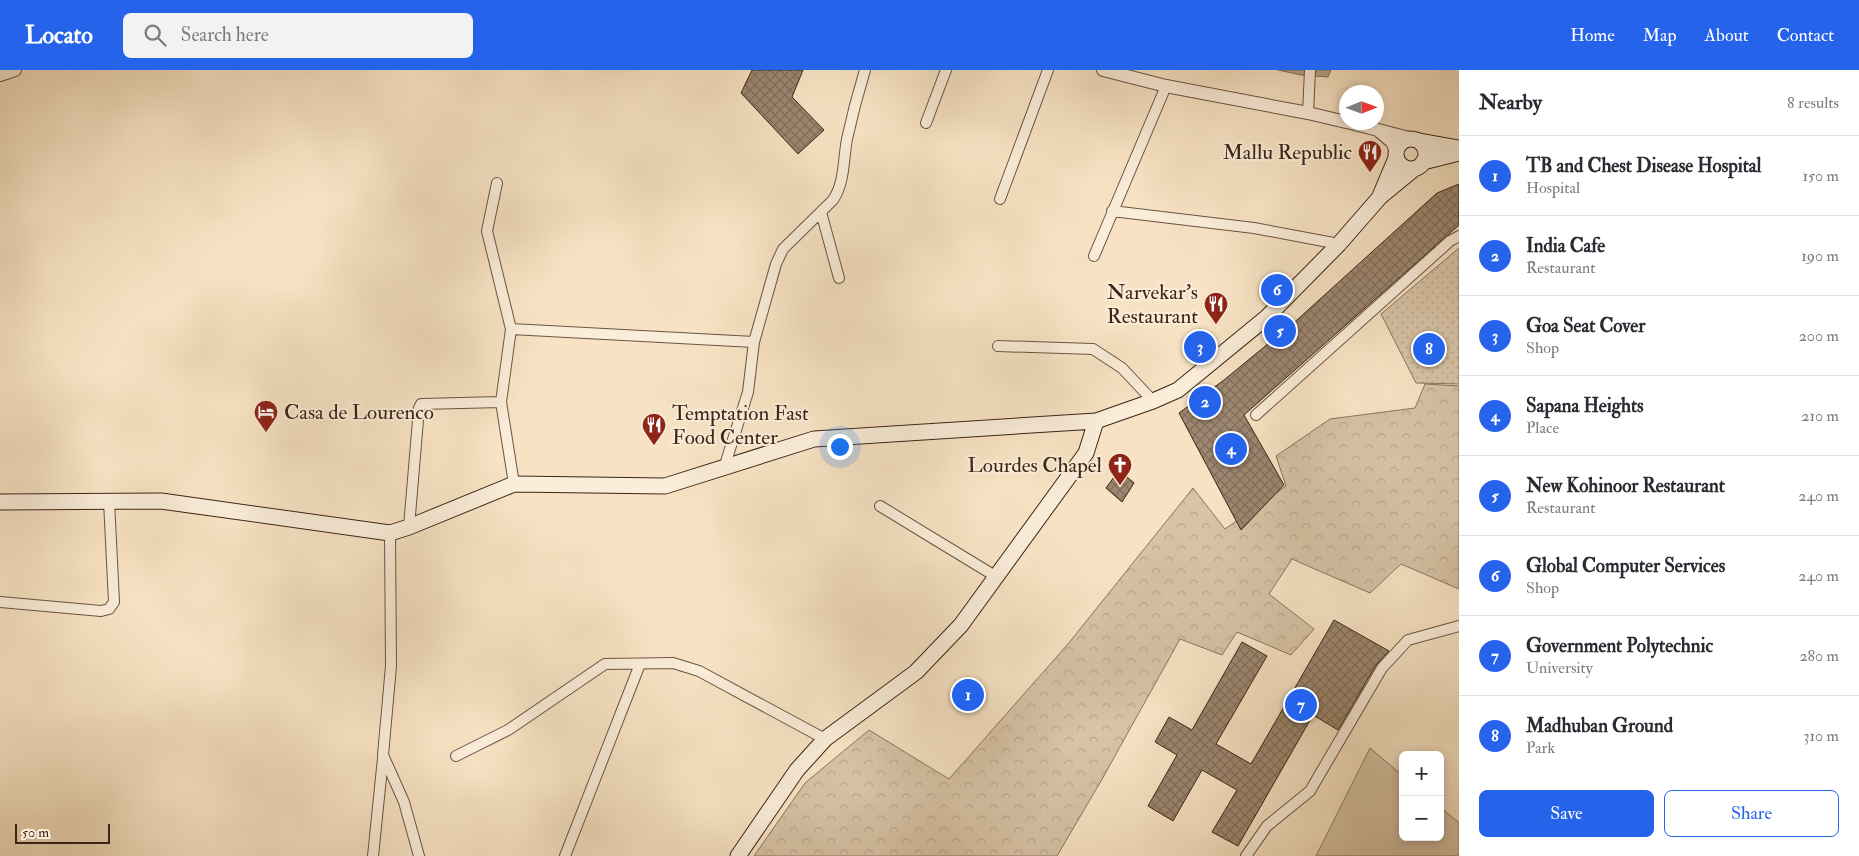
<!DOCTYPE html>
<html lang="en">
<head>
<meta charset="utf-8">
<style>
	body { margin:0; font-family:"IM FELL Double Pica",serif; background:#f2f2f3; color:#2b2b33 }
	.controls { position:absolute; right:15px; bottom:15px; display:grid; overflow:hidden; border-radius:8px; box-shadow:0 2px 8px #0003 }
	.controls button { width:45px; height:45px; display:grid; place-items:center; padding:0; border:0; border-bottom:1px solid #e1e1e2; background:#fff; color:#2b2b33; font:25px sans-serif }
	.compass { position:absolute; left:1339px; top:15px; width:45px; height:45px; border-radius:50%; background:#fff; box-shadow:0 2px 8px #0003; rotate:89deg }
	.scale { position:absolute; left:15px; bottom:12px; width:95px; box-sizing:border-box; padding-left:5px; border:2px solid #3c2416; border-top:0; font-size:14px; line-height:18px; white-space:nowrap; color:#3c2416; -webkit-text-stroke:4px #faedd9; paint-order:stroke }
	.you { position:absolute; left:839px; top:376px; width:18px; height:18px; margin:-12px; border:4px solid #fff; border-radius:50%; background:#1a73e8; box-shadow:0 0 0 8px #1a73e833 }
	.badge { display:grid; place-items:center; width:32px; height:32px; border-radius:50%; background:#2563eb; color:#fff; font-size:16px; font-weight:700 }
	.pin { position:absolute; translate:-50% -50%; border:2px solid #fff; box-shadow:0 1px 5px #0006 }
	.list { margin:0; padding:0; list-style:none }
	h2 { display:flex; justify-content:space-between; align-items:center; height:65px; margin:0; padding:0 20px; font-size:21px }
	h2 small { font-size:16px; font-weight:400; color:#7c7c81 }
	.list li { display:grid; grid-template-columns:32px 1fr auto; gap:15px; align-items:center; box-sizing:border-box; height:80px; padding:0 20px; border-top:1px solid #e1e1e2 }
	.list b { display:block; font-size:19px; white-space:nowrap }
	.list p { margin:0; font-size:16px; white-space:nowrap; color:#7c7c81 }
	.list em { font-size:16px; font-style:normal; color:#7c7c81 }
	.actions { display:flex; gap:10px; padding:15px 20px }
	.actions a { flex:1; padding:11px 0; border:1px solid #2563eb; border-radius:8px; text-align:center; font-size:18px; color:#2563eb }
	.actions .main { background:#2563eb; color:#fff }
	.icon { flex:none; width:28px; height:28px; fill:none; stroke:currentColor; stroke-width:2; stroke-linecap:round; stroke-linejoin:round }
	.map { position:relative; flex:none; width:1459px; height:786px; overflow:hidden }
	header { display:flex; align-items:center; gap:30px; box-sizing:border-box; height:70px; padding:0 25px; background:#2563eb; color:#fff }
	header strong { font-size:24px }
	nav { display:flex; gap:28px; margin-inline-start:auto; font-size:18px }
	.search { width:350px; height:45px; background:#f2f2f3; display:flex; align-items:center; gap:12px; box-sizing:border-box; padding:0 18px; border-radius:8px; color:#7c7c81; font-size:19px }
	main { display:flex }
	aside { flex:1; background:#fff }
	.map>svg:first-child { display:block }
</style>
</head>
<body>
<header>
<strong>Locato</strong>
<div class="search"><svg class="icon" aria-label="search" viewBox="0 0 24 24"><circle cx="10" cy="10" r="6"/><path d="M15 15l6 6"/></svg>Search here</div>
<nav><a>Home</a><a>Map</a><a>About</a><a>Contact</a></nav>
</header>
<main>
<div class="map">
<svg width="1459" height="786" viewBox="0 0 1459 786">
	<defs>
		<pattern id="forest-crowns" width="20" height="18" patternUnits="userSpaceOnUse" patternTransform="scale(1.25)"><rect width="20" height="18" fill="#d7c3a6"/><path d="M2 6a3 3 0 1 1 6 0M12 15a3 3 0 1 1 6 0" fill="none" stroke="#b9a78e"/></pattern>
		<pattern id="park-dots" width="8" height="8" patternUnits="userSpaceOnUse" patternTransform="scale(1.25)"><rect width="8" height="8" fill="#d7c3a6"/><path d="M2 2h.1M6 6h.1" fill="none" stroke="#b9a78e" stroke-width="1.8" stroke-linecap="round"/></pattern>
		<pattern id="building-cross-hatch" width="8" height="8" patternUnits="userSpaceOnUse" patternTransform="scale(1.25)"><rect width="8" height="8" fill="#9d8770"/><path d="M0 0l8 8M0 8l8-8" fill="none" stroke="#816e5b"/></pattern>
	</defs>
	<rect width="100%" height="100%" fill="#f7e3c4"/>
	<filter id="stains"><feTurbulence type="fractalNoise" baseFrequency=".004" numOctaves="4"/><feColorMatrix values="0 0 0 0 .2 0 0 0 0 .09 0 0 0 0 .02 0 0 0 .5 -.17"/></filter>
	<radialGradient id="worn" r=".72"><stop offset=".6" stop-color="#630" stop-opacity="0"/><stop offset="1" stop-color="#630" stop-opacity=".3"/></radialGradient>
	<path fill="#d7c3a6" stroke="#8a745e" d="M1370,678L1403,706V767H1440V737L1459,753V786H1316Z"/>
	<path fill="url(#forest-crowns)" stroke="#8a745e" d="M1425,314L1459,316V519L1401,494L1370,523L1292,489L1269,524L1314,559L1291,585L1237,562L1222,585L1180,569L1101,711L1057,786H754L805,713L869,660L949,709L1068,574L1193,418L1225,459L1286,416L1276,386L1330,349L1415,338Z"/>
	<path fill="url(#park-dots)" stroke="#8a745e" d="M1459,178V314L1416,313L1381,244Z"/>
	<path fill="#b7a289" stroke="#86705b" d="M1278,0H1331L1328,7L1301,5Z"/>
	<path fill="url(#building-cross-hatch)" stroke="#3c2416" d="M752,0H803L792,27L824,60L798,84L741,23Z
		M1459,114V155L1244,345L1284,415L1241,460L1179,343L1224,310L1297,250L1437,123Z
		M1119,400L1134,413L1122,432L1106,418Z
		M1334,550L1389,581L1376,595L1338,660L1313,645L1238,776L1212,762L1237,720L1202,700L1173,751L1148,736L1177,685L1155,672L1169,647L1192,660L1242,572L1267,586L1216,674L1251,694Z"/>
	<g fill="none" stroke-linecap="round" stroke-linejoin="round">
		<defs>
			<path id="minor" d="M1308,43L1310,0
				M926,53L946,0
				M497,113L487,161L511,259
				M1000,129L1048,0
				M1112,141L1254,158L1339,174
				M821,142L839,208
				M1094,186L1166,16
				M998,276L1093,279L1122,298L1153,331
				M1256,345L1450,171L1459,166
				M724,398L748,322L754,272L776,194L783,179L833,130C845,112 843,90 847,69C852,46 858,23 865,0
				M514,414L501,332L511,259L754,272
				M880,436L995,506
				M409,457L419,338L421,334L501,332
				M390,463L391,596L383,685L404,732L419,786
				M0,532L101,541L109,539L114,532L109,431
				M456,686L508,660L605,594L673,593L699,601L825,669
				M373,786L383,688
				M565,786L640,594
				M1246,786L1267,756L1310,721L1382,598L1408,570L1459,556"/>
			<path id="tertiary" d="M1103,0L1166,16L1308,43L1346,52
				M0,5L15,0
				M1347,52L1413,69
				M1380,62L1392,72L1396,82"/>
			<path id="secondary" d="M1396 84a15 15 0 1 1 30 0a15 15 0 1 1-30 0Z
				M1418,71L1459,78
				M1423,92L1459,83
				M1380,126L1396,88
				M0,432L161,431L390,463L409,457L514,414L665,416L814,369L1096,351
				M738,786L797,700L825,669L916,602L961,555L1086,383L1096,351L1153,331L1178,320L1267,247L1339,174L1380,127L1414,99"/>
		</defs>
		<use href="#minor" stroke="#6b5442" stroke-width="12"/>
		<use href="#tertiary" stroke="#6b5442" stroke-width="14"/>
		<use href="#secondary" stroke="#3c2416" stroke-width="17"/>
		<use href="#minor" stroke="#faedd9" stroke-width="10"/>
		<use href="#tertiary" stroke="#faedd9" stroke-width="12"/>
		<use href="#secondary" stroke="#faedd9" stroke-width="15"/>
	</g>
	<defs>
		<symbol id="restaurant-pin" viewBox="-11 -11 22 30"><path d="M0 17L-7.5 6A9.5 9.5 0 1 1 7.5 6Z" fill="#8f2418" stroke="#faedd9"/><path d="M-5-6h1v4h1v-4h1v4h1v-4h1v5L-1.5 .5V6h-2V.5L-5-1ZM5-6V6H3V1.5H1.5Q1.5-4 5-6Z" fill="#fff"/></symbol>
		<symbol id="hotel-pin" viewBox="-11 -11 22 30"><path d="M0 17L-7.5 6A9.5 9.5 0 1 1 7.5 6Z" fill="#8f2418" stroke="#faedd9"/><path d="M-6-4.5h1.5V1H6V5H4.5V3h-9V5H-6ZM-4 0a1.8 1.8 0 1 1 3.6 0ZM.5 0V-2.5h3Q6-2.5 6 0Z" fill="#fff"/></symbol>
		<symbol id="church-pin" viewBox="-11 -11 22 30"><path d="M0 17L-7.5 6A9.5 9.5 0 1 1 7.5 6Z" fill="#8f2418" stroke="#faedd9"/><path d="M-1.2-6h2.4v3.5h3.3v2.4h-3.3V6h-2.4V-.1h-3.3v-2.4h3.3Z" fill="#fff"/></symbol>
	</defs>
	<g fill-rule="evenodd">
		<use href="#restaurant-pin" x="1356" y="68" width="28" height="38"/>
		<use href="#restaurant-pin" x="1202" y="220" width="28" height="38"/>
		<use href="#hotel-pin" x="252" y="328" width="28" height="38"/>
		<use href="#restaurant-pin" x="640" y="341" width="28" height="38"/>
		<use href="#church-pin" x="1106" y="381" width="28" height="38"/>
	</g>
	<g text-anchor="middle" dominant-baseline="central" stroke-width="4" stroke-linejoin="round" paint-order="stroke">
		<g font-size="21" fill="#3c2416" stroke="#faedd9" text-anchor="end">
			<text x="1352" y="82">Mallu Republic</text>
			<text x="1198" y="222">Narvekar's<tspan x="1198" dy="24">Restaurant</tspan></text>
			<text x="284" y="342" text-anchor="start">Casa de Lourenco</text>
			<text x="672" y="343" text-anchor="start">Temptation Fast<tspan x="672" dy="24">Food Center</tspan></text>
			<text x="1102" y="395">Lourdes Chapel</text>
		</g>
	</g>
	<rect width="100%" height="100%" filter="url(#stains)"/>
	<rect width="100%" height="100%" fill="url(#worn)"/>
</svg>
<div class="controls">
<button>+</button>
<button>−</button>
</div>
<svg class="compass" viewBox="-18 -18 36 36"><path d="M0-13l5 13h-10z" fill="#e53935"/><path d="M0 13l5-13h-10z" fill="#7c7c81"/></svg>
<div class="scale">50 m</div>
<div class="you"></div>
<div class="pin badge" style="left:968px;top:625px">1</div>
<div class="pin badge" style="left:1205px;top:332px">2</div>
<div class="pin badge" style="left:1200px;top:277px">3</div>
<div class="pin badge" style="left:1231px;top:379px">4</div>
<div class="pin badge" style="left:1280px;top:261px">5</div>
<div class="pin badge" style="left:1277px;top:220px">6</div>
<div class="pin badge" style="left:1301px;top:635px">7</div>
<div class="pin badge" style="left:1429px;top:279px">8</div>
</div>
<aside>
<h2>Nearby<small>8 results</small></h2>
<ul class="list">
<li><span class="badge">1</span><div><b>TB and Chest Disease Hospital</b><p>Hospital</p></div><em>150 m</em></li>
<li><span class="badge">2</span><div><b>India Cafe</b><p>Restaurant</p></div><em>190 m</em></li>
<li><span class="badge">3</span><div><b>Goa Seat Cover</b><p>Shop</p></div><em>200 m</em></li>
<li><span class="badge">4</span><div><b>Sapana Heights</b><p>Place</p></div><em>210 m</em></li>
<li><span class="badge">5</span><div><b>New Kohinoor Restaurant</b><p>Restaurant</p></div><em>240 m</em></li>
<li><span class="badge">6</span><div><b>Global Computer Services</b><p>Shop</p></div><em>240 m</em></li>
<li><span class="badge">7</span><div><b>Government Polytechnic</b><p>University</p></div><em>280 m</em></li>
<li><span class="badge">8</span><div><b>Madhuban Ground</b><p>Park</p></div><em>310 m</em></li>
</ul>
<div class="actions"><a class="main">Save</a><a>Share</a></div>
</aside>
</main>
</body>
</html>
